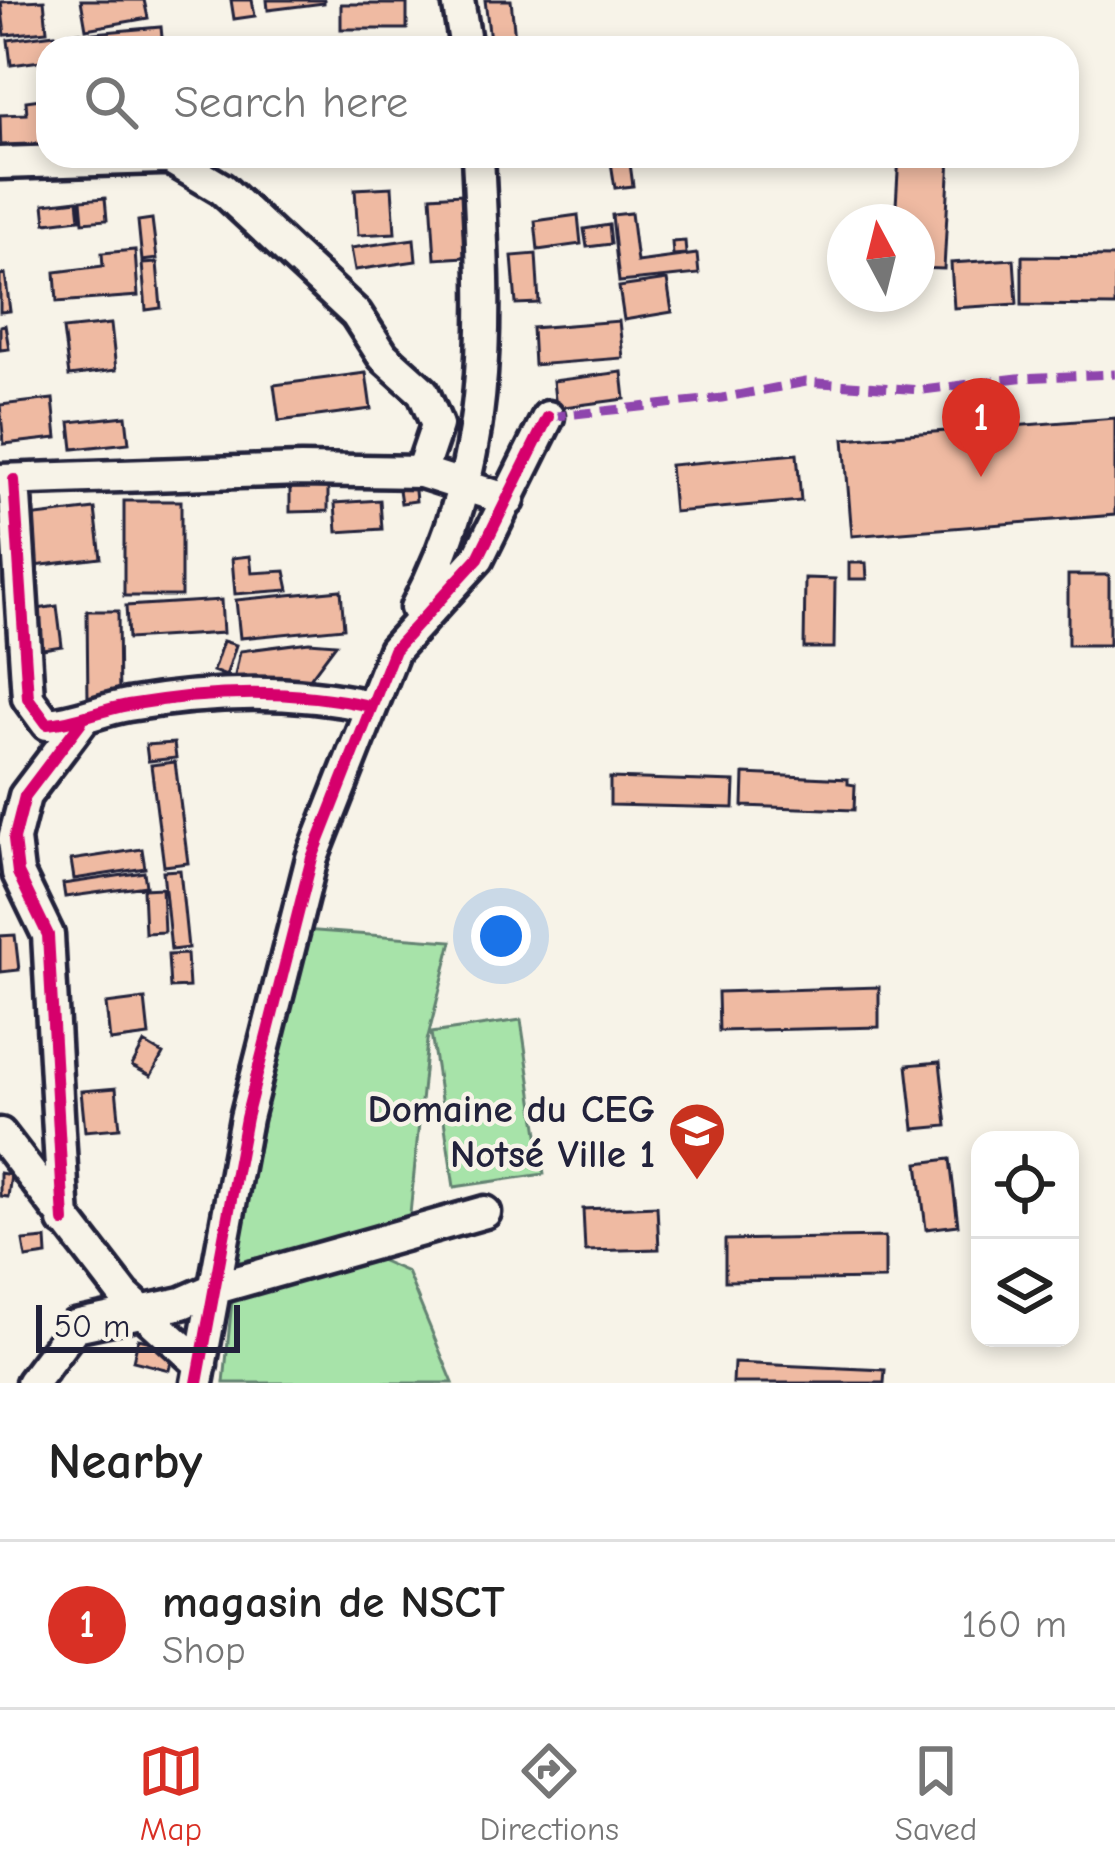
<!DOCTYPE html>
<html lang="en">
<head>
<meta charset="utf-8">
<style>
	body { margin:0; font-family:"Comic Neue",sans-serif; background:#f6f6f6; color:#222 }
	.controls { position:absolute; right:36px; bottom:36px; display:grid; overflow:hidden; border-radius:24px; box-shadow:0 6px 18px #0003 }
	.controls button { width:108px; height:108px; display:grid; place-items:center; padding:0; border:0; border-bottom:3px solid #e0e0e0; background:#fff; color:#222; font:60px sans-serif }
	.compass { position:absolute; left:827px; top:204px; width:108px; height:108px; border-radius:50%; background:#fff; box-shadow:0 6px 18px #0003; rotate:353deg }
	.scale { position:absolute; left:36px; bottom:30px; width:204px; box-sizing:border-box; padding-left:12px; border:6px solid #22223b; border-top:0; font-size:33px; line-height:42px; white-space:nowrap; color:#22223b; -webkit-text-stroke:9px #f7f3e8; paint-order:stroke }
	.you { position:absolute; left:501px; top:936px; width:42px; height:42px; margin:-30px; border:9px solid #fff; border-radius:50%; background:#1a73e8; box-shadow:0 0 0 18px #1a73e833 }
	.badge { display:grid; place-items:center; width:78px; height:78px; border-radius:50%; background:#d93025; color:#fff; font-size:39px; font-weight:700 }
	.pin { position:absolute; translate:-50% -99px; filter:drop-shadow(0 3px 6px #0008) }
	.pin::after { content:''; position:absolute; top:63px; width:42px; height:36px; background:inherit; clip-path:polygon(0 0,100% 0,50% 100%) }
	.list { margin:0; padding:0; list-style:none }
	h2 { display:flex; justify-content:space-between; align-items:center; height:156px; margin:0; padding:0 48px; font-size:51px }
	h2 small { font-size:39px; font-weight:400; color:#767676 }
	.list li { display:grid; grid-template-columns:78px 1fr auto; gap:36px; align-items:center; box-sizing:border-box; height:168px; padding:0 48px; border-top:3px solid #e0e0e0 }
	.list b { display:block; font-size:45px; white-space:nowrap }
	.list p { margin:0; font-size:39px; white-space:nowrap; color:#767676 }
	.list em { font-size:39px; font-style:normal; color:#767676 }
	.icon { flex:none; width:66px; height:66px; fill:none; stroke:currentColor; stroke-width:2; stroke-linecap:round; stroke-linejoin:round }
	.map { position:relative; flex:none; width:1115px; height:1383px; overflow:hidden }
	.search { position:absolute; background:#fff; box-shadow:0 6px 18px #0003; left:36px; right:36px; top:36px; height:132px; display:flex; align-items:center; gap:30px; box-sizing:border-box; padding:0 42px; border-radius:36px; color:#767676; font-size:45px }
	.sheet { height:324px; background:#fff }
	nav { display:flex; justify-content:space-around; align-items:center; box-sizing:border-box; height:168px; border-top:3px solid #e0e0e0; background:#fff; font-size:33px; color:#767676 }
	nav a { display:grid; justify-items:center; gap:6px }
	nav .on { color:#d93025 }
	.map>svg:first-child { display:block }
</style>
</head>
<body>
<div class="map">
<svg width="1115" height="1383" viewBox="0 0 1115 1383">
	<rect width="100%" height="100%" fill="#f7f3e8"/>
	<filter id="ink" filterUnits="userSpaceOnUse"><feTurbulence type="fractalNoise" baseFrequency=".00833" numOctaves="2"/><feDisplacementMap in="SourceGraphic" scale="24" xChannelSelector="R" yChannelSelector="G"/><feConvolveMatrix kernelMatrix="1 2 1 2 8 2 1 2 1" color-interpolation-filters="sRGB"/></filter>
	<g filter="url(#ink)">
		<path fill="#a7e3a9" stroke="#648272" stroke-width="3" d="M303,930L452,941L427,1041L409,1224L235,1263Z
			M521,1020L544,1174L454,1187L431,1033Z
			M375,1258L407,1272L453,1383H224L232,1300Z"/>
		<path fill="#efbaa2" stroke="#22223b" stroke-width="3" d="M44,0L47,31L5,35L1,2Z
			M81,0H144L148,18L86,29Z
			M231,0H252L255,16L234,19Z
			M267,0H324V3L268,10Z
			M485,0H511L516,48H491Z
			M341,4H407V29H341Z
			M161,27L163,48H84L82,34Z
			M80,32L82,48H64L62,34Z
			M55,34L58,48H48V60L11,65L8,40Z
			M48,98V147L1,153L0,115L27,114L26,101Z
			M610,156H629L633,186L615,188Z
			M899,156H950L944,269L917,268V222H895Z
			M392,187L395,233L358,235L355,189Z
			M461,194L464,257L435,259L431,196Z
			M105,198L107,220L83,222L81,200Z
			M78,200L80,219L46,223L44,204Z
			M631,213L637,262L697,254L699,274L619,282L612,215Z
			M578,215L581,244L538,250L535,221Z
			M152,219L157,259L142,261L138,221Z
			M609,225L611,244L587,247L584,229Z
			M414,239L416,261L355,270L351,248Z
			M685,241L686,254L673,255L672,242Z
			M135,250L138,296L57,302L55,272L103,266L102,253Z
			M536,254L539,303L516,304L512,256Z
			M1022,256L1115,257V306L1022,305Z
			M1014,259L1017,304L954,308L951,263Z
			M157,263L161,308L146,310L142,264Z
			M5,274L10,311L0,312V275Z
			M667,280L672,312L624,320L619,287Z
			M619,321L623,358L534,365L532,328Z
			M111,324L116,370L69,376L63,329Z
			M5,325L9,349L0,350V326Z
			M622,372L625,399L556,408L553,381Z
			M366,373L371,409L279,421L274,385Z
			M53,399L57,438L4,444L0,405Z
			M126,416L129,443L73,449L70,422Z
			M1115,418V515L852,536L844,439Z
			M797,454L801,501L674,512L670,465Z
			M414,481L416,501L401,503L398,483Z
			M328,487V511L290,512V488Z
			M380,500L382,529L337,532L335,503Z
			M124,501H181V596H124Z
			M95,509L101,558L34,566L28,517Z
			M250,556L252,573L285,571L289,590L235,594L232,558Z
			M849,563H866L867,579H849Z
			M1068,575H1109V645H1068Z
			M805,578L835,579L834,648H804Z
			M341,590L344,628L240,638L236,600Z
			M221,600L223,633L128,639L126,606Z
			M57,606L62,646L36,650L31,610Z
			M87,611H118L119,702H88Z
			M223,641L236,645L226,676L213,671Z
			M309,642L336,644L309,680L232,690L240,651Z
			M174,743L176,758L148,761L146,745Z
			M175,762L188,863L164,866L151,765Z
			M744,774L848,779V784L855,785L854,810L743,806Z
			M610,778L735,782L734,808L610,805Z
			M142,849L145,868L74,879L71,860Z
			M180,870L188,948L171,950L163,871Z
			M144,872L146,886L65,897L63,884Z
			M162,888L164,932L145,933L143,889Z
			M15,935L19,970L0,972V936Z
			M187,954L189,987L170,988L168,955Z
			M879,987V1027L719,1031L718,992Z
			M145,999L149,1036L110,1041L106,1004Z
			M144,1043L163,1054L151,1076L132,1066Z
			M940,1062L947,1126L914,1129L907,1065Z
			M116,1088L120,1128L85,1131L81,1091Z
			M950,1159L958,1225L926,1229L918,1163Z
			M0,1173L11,1175L8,1197L0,1196Z
			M657,1206L659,1249L585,1251L583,1209Z
			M885,1237V1279L725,1281V1240Z
			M46,1239L47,1255L26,1258L23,1241Z
			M138,1339L175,1347L169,1370L133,1361Z
			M734,1363L885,1370L884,1383H733Z"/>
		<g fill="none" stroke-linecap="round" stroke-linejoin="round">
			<defs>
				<path id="minor" d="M458,0L466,48
					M175,161L222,189L356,314L383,356L423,392L437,425L421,472
					M0,163L192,157
					M0,480L301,470L421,472L509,500
					M14,480L28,698L47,724C77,722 99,710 128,705C209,691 290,688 370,706
					M416,608C496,458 486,320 478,156
					M0,1134L124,1295L201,1365
					M64,1221L48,935L18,873L14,839L25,796L81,722
					M32,1383L75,1326L182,1303L216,1288L485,1212
					M197,1383L246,1118L312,858L394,650L478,558L548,417"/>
			</defs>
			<use href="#minor" stroke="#22223b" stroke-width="39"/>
			<use href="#minor" stroke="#f7f3e8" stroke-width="30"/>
			<path stroke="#8e44ad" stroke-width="9" stroke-dasharray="18 9" stroke-linecap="butt" d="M548,417L722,398L806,382L923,390L1018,378L1115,374"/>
			<defs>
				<path id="cycleway" d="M14,480L28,698L47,724C77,722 99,710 128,705C209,691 290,688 370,706
					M64,1221L48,935L18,873L14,839L25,796L81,722
					M197,1383L246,1118L312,858L394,650L478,558L548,417"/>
			</defs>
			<use href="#cycleway" stroke="#f7f3e8" stroke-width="20"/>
			<use href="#cycleway" stroke="#d6006c" stroke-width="12"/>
		</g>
	</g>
	<defs>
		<symbol id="school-pin" viewBox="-11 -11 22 30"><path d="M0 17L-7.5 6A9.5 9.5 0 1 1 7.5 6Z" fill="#c8321e" stroke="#f7f3e8"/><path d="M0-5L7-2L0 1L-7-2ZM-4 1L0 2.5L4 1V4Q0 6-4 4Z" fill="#fff"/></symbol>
	</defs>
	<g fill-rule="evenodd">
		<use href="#school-pin" x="664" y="1098" width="66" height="90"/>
	</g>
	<g text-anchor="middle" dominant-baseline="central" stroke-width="9" stroke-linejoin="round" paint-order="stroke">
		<g font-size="39" font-weight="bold" fill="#22223b" stroke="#f7f3e8" text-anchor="end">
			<text x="655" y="1109">Domaine du CEG<tspan x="655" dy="45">Notsé Ville 1</tspan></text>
		</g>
	</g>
</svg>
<div class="controls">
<button><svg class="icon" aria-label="locate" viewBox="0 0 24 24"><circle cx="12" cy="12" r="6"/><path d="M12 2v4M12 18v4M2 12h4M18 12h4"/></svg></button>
<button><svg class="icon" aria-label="layers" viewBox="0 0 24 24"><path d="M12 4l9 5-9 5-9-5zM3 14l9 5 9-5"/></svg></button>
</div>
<svg class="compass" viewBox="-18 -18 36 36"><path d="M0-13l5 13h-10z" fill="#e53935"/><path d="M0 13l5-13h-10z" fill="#767676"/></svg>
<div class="scale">50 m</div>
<div class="you"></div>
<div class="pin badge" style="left:981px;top:477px">1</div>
<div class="search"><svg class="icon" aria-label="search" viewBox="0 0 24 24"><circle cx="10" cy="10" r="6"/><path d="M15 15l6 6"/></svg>Search here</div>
</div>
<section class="sheet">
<h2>Nearby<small></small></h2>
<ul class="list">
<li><span class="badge">1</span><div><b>magasin de NSCT</b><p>Shop</p></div><em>160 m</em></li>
</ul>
</section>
<nav>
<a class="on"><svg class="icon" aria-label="map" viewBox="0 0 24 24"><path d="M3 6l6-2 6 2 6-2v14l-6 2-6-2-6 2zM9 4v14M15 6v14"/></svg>Map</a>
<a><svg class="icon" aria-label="directions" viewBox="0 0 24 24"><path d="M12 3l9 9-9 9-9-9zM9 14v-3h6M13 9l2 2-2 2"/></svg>Directions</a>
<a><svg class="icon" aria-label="saved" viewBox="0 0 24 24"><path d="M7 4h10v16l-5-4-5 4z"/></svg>Saved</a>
</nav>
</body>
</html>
